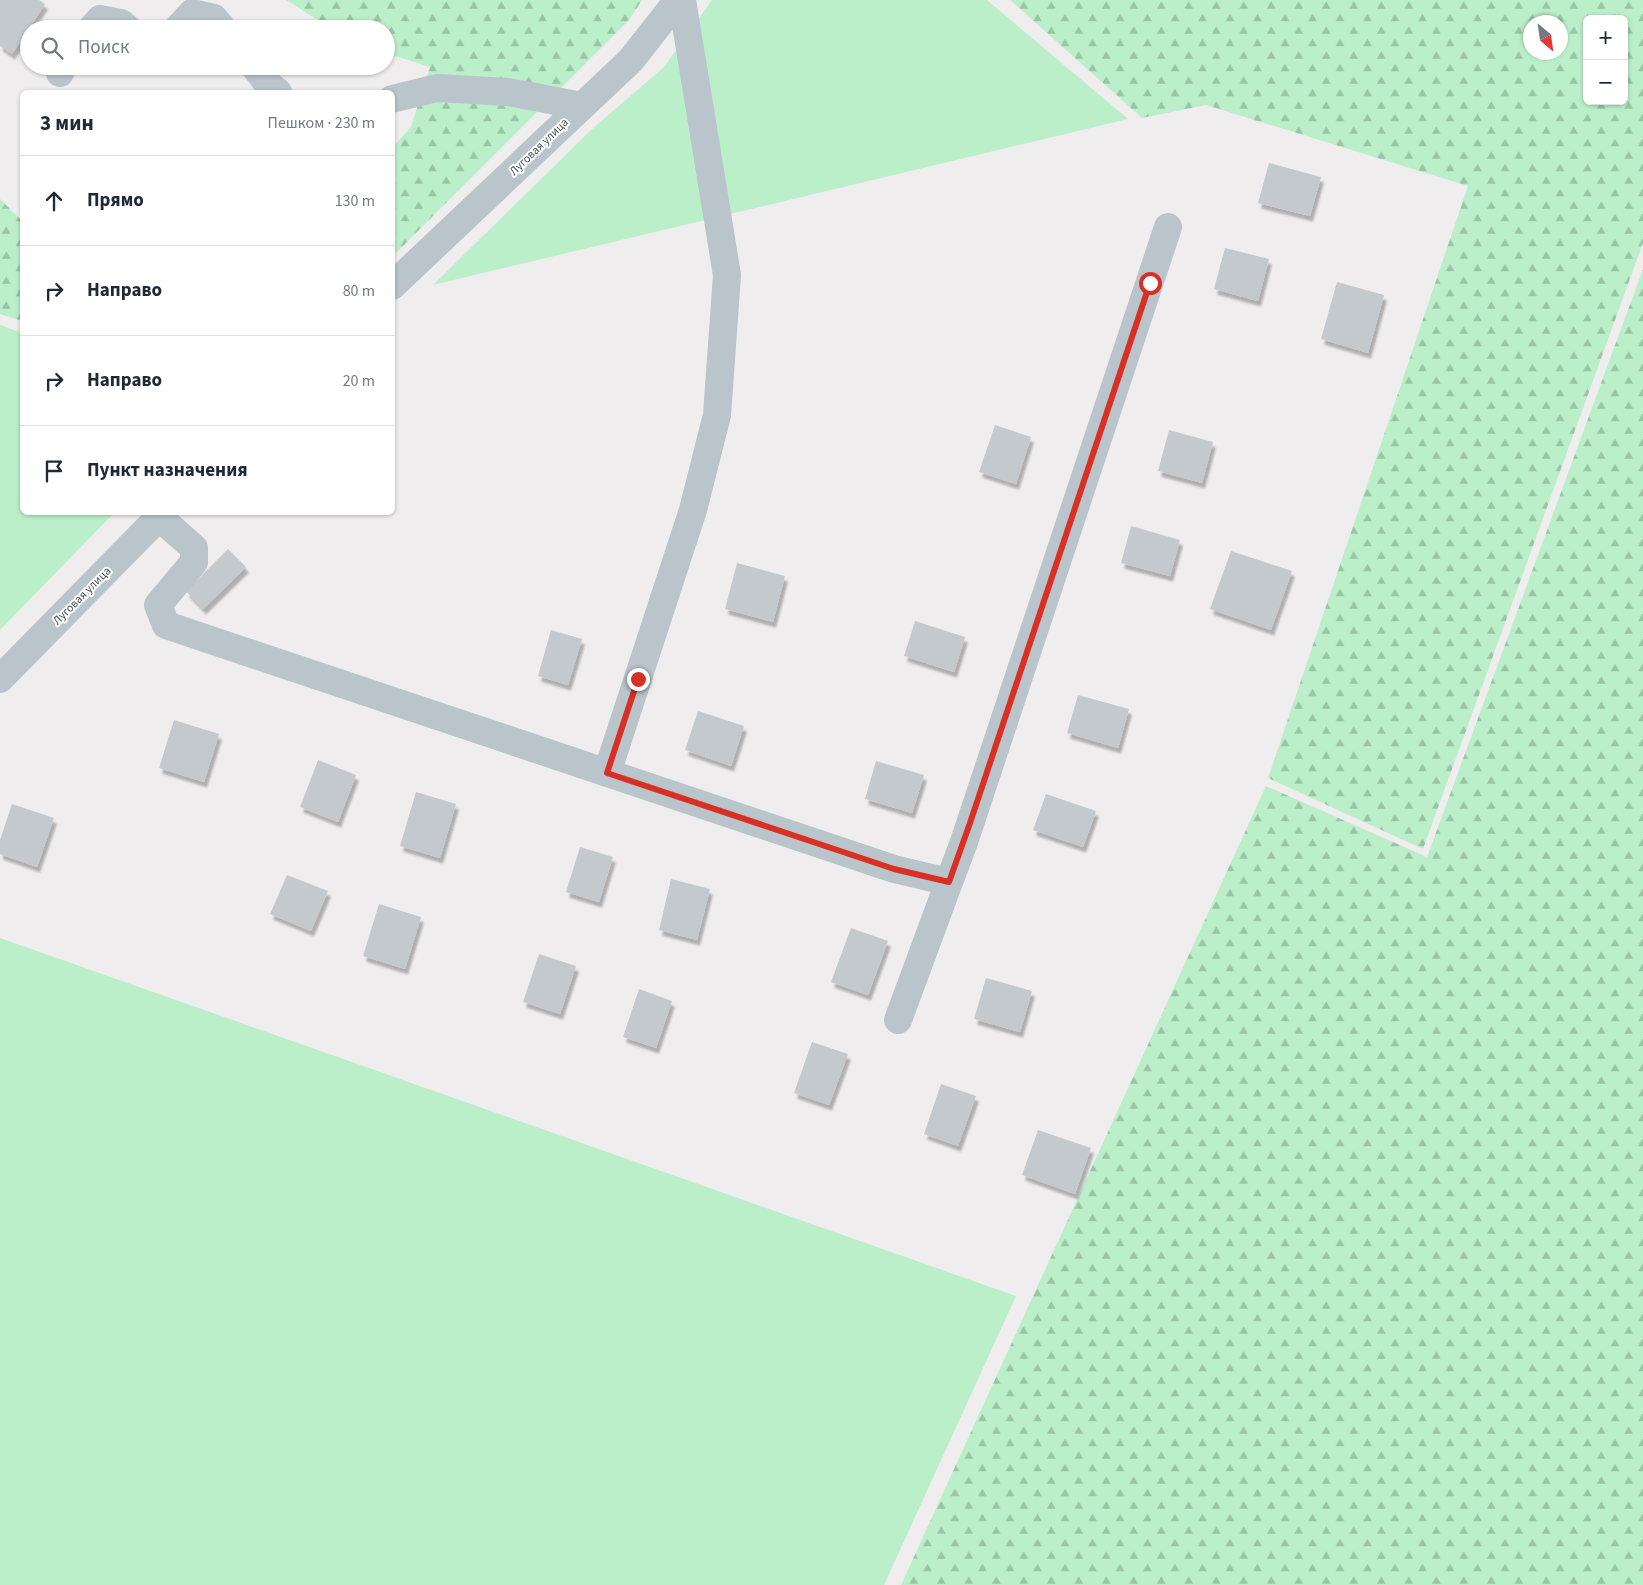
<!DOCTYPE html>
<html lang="ru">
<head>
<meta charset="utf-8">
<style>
	body { margin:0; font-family:"Source Sans 3",sans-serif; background:#f6f6f7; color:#1f2937 }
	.controls { position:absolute; right:15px; top:15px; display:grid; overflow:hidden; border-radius:8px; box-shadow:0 1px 4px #0004 }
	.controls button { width:45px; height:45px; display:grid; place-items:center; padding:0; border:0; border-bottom:1px solid #e0e1e3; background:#fff; color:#1f2937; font:25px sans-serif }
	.compass { position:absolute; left:1523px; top:15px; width:45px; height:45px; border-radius:50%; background:#fff; box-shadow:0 1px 4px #0004; rotate:151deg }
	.stop { position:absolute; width:15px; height:15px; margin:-11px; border:4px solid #d93025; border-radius:50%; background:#fff }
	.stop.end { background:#d93025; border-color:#fff; box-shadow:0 1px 5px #0008 }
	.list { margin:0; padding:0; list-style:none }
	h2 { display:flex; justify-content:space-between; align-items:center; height:65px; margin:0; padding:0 20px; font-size:21px }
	h2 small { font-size:16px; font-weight:400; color:#747a83 }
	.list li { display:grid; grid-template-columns:32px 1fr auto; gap:15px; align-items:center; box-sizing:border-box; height:90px; padding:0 20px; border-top:1px solid #e0e1e3 }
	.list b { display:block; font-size:19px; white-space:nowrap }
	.list em { font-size:16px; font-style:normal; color:#747a83 }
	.icon { flex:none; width:28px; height:28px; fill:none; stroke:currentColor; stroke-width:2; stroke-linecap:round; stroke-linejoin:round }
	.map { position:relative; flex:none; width:1643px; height:1585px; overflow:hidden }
	.search { position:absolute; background:#fff; box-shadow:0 1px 4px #0004; left:20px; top:20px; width:375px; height:55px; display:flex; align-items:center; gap:12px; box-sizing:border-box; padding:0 18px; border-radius:28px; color:#747a83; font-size:19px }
	.panel { position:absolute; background:#fff; box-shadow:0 1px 4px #0004; left:20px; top:90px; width:375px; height:425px; border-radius:8px }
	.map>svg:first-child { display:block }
</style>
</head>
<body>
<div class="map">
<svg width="1643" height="1585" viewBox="0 0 1643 1585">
	<defs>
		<pattern id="forest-firs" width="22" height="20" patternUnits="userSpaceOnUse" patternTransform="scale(1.25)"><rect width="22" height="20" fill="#bbefc9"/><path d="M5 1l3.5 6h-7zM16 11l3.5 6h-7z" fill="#9ac4a6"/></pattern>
		<filter id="shadow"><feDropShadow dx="3" dy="5.5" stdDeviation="1" flood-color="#0004"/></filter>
	</defs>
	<rect width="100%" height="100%" fill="#f0edee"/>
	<path fill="#bbefc9" d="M712,0H987L1128,119L433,285L591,130L664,67Z
		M0,325L22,333V512L114,513L0,630Z
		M0,938L1016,1296L884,1585H0Z"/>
	<path fill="url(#forest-firs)" fill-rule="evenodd" d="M286,0H642L629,20L393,256V147L411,127L430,67L386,53V29H332Z
		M1010,0H1643V243L1423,849L1268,778L1468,186L1206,105L1142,118ZM1587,19H1624V101H1587ZM1560,22V52H1530V22Z
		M0,199L22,221V321L0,314Z
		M1643,269V1585H901L1266,786L1427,857Z"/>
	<path fill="#c4c9cd" filter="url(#shadow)" d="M0,0H39L45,4L12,54L0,46Z
		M1269,163L1321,177L1310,216L1258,203Z
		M1225,248L1269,259L1258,301L1214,289Z
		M1337,282L1384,295L1368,353L1321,339Z
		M995,425L1031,437L1016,484L979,472Z
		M1169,430L1213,442L1202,483L1158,471Z
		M1131,526L1180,540L1170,576L1121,563Z
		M228,549L246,567L203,609L186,591Z
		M1231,551L1292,571L1271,630L1210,609Z
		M737,563L785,576L773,622L725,609Z
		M915,621L965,637L954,672L904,656Z
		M551,630L582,639L568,685L538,676Z
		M1078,695L1129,709L1118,748L1067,733Z
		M698,711L744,726L731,766L685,750Z
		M174,720L219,734L204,782L159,768Z
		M318,760L356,775L338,822L300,807Z
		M876,761L924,775L912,813L865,799Z
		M416,792L456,804L440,858L400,846Z
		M1046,794L1096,811L1083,847L1033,830Z
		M12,804L54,818L37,867L0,854V840Z
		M580,847L613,857L599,902L566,892Z
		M287,875L328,891L311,931L270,914Z
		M671,879L710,889L697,940L659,930Z
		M379,904L421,917L405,969L363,956Z
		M851,928L888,941L868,995L831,982Z
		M539,954L576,966L560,1014L523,1002Z
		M986,978L1032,991L1020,1032L974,1019Z
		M639,989L672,1001L656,1048L623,1037Z
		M812,1042L848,1054L829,1105L794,1093Z
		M941,1084L976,1096L958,1146L924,1134Z
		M1038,1130L1091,1148L1075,1194L1022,1175Z"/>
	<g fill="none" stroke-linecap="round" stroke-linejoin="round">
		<path stroke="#b9c4cb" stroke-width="28" d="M91,29L100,19L121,23L128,29
			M177,29L192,13L214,18L223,29
			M254,66L267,83L278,92
			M60,73L63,66
			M392,99L437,88L508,92L582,106
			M392,286L631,60L678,0
			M159,517L194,548V562L158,605L166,625L894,869L949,882L964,842L1168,227
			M0,679L164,512
			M607,773L693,510L717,415L727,275L682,0
			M898,1020L949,882"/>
	</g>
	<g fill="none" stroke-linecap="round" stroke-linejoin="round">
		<path stroke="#d93025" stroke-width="6" d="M638,679L607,773L894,869L949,882L970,823L1150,283"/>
	</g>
	<g text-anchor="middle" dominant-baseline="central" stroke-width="4" stroke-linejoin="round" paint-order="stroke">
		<g font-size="12" fill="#46535b" stroke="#fff">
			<text transform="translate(539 147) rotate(-44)">Луговая улица</text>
			<text transform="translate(82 596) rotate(-45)">Луговая улица</text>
		</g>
	</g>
</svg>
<div class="controls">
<button>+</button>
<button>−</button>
</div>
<svg class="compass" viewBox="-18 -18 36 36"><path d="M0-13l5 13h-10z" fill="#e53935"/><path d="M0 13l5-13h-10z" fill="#747a83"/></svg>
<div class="stop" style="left:1150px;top:283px"></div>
<div class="stop end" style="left:638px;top:679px"></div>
<div class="search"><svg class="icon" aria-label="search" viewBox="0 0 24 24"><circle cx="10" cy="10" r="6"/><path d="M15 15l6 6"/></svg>Поиск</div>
<section class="panel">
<h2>3 мин<small>Пешком · 230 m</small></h2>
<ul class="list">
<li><svg class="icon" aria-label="ahead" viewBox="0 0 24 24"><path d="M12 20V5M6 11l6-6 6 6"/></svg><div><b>Прямо</b></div><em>130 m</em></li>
<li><svg class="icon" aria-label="right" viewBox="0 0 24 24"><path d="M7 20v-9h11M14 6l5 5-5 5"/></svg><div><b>Направо</b></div><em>80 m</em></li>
<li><svg class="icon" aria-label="right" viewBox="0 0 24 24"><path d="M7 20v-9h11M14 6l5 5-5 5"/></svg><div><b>Направо</b></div><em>20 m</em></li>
<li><svg class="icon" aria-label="arrive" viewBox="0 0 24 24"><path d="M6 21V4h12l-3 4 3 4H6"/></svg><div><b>Пункт назначения</b></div></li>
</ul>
</section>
</div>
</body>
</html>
